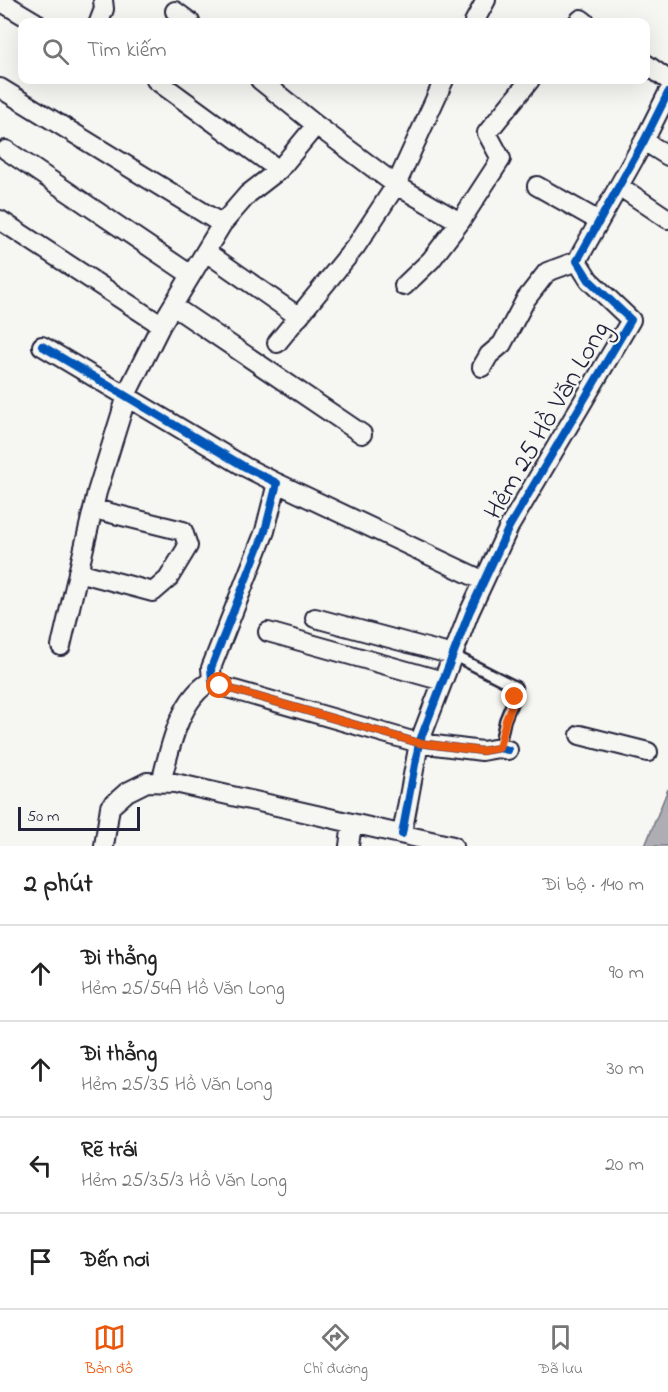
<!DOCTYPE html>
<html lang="vi">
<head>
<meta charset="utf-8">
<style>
	body { margin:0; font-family:"Indie Flower",sans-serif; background:#f6f6f6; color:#222 }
	.scale { position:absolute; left:18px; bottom:15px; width:122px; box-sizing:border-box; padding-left:6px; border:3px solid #22223b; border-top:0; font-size:16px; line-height:21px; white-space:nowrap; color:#22223b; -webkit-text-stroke:4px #f6f6f2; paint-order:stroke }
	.stop { position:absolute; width:18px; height:18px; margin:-14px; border:4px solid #ea580c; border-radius:50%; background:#fff }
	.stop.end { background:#ea580c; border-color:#fff; box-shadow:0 2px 6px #0008 }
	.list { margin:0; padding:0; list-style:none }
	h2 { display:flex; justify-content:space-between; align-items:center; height:78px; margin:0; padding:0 24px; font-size:26px }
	h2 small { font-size:20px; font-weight:400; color:#767676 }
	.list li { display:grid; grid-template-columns:39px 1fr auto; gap:18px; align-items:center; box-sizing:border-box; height:96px; padding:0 24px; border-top:2px solid #e0e0e0 }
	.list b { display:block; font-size:22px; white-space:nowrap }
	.list p { margin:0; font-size:20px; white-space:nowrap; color:#767676 }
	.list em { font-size:20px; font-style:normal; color:#767676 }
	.icon { flex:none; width:33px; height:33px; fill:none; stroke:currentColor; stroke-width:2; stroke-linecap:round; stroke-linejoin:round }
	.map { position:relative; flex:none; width:668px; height:846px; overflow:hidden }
	.search { position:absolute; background:#fff; box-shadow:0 6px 24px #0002; left:18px; right:18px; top:18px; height:66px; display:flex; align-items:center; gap:15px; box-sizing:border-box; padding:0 21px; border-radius:12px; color:#767676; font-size:22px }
	.sheet { height:462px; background:#fff }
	nav { display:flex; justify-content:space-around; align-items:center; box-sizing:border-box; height:84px; border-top:2px solid #e0e0e0; background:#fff; font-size:16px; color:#767676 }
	nav a { display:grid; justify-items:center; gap:3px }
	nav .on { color:#ea580c }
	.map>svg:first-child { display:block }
</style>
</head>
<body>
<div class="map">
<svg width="668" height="846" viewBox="0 0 668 846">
	<rect width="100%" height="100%" fill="#f6f6f2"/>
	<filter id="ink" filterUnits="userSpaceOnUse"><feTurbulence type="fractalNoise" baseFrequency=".0167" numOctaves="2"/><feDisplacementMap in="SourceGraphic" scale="12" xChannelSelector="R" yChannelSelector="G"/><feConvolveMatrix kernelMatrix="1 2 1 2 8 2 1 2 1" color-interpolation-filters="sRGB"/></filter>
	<g filter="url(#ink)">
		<path fill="#adadb3" stroke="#757583" stroke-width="1.5" d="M668,789V846H645Z"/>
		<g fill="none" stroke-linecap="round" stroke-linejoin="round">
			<defs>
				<path id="lane" d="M453,655L516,687L517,691L505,720L499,748"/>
				<path id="street" d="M0,1L35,22
					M175,11L190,22
					M99,22L104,9L103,0
					M474,22L486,0
					M578,22L581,19L585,22
					M646,64L668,80
					M156,80L279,170
					M260,80L316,125L396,185L460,222
					M0,88L222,224
					M644,141L668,156
					M6,150L191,275
					M537,186L599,221
					M619,186L668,219
					M0,220L161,325
					M206,252L299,317
					M404,286L431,260L460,222L501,159L487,133L530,80
					M173,306L362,434
					M277,343L356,246L396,185L444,80
					M42,346L245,467L277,483L265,531L211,668L212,681L220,686L419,743L482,751L499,748L508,750
					M482,367L489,355L502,344L526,299L547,272L577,261
					M277,483L484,581
					M78,572L153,592L168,579L188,546L183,531L94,509
					M315,618L453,655
					M268,632L443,681
					M61,646L97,492L129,389L161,325L222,224L248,194L279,170L316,125
					M580,735L648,752
					M161,783C169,751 180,696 212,681
					M402,834L419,743L469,613L509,527L631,320L589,280L577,261L644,141L668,93
					M104,846L110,807L127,792L147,782L175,783L453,846
					M349,846L352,823"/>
			</defs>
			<use href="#lane" stroke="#22223b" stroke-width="14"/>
			<use href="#street" stroke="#22223b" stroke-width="22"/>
			<use href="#lane" stroke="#f6f6f2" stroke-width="9"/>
			<use href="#street" stroke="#f6f6f2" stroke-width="18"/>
			<defs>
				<path id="cycleway" d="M42,346L245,467L277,483L265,531L211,668L212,681L220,686L419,743L482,751L499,748L508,750
					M402,834L419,743L469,613L509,527L631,320L589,280L577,261L644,141L668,93"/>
			</defs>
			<use href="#cycleway" stroke="#f6f6f2" stroke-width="11"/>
			<use href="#cycleway" stroke="#0057b8" stroke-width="8"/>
		</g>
	</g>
	<g fill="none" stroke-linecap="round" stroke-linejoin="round" filter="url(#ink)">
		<path stroke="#ea580c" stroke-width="8" d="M220,686L419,743L482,751L499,748L506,720L515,697"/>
	</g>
	<g text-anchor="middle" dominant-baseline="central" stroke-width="4.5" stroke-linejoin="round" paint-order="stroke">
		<g font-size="27" fill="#22223b" stroke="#f6f6f2">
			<text transform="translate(548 421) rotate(-60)">Hẻm 25 Hồ Văn Long</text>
		</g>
	</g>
</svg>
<div class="scale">50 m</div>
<div class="stop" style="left:220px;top:686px"></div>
<div class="stop end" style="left:515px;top:697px"></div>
<div class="search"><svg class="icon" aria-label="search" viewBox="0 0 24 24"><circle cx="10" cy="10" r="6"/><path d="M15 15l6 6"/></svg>Tìm kiếm</div>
</div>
<section class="sheet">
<h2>2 phút<small>Đi bộ · 140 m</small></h2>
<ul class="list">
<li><svg class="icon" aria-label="ahead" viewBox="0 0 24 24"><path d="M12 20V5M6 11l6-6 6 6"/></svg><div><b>Đi thẳng</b><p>Hẻm 25/54A Hồ Văn Long</p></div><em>90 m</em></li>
<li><svg class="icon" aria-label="ahead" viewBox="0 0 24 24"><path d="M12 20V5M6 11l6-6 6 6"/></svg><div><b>Đi thẳng</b><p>Hẻm 25/35 Hồ Văn Long</p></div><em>30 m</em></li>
<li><svg class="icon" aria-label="left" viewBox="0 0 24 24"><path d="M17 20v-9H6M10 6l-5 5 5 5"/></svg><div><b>Rẽ trái</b><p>Hẻm 25/35/3 Hồ Văn Long</p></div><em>20 m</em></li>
<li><svg class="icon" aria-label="arrive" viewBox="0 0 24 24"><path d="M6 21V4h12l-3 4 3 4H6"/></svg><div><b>Đến nơi</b></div></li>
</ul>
</section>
<nav>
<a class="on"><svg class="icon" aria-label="map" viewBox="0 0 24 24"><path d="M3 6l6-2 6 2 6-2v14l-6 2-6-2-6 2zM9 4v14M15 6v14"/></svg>Bản đồ</a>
<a><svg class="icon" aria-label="directions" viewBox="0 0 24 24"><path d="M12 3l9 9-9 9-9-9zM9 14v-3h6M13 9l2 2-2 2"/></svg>Chỉ đường</a>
<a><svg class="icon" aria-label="saved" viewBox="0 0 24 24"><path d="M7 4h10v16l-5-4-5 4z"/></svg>Đã lưu</a>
</nav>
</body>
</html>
